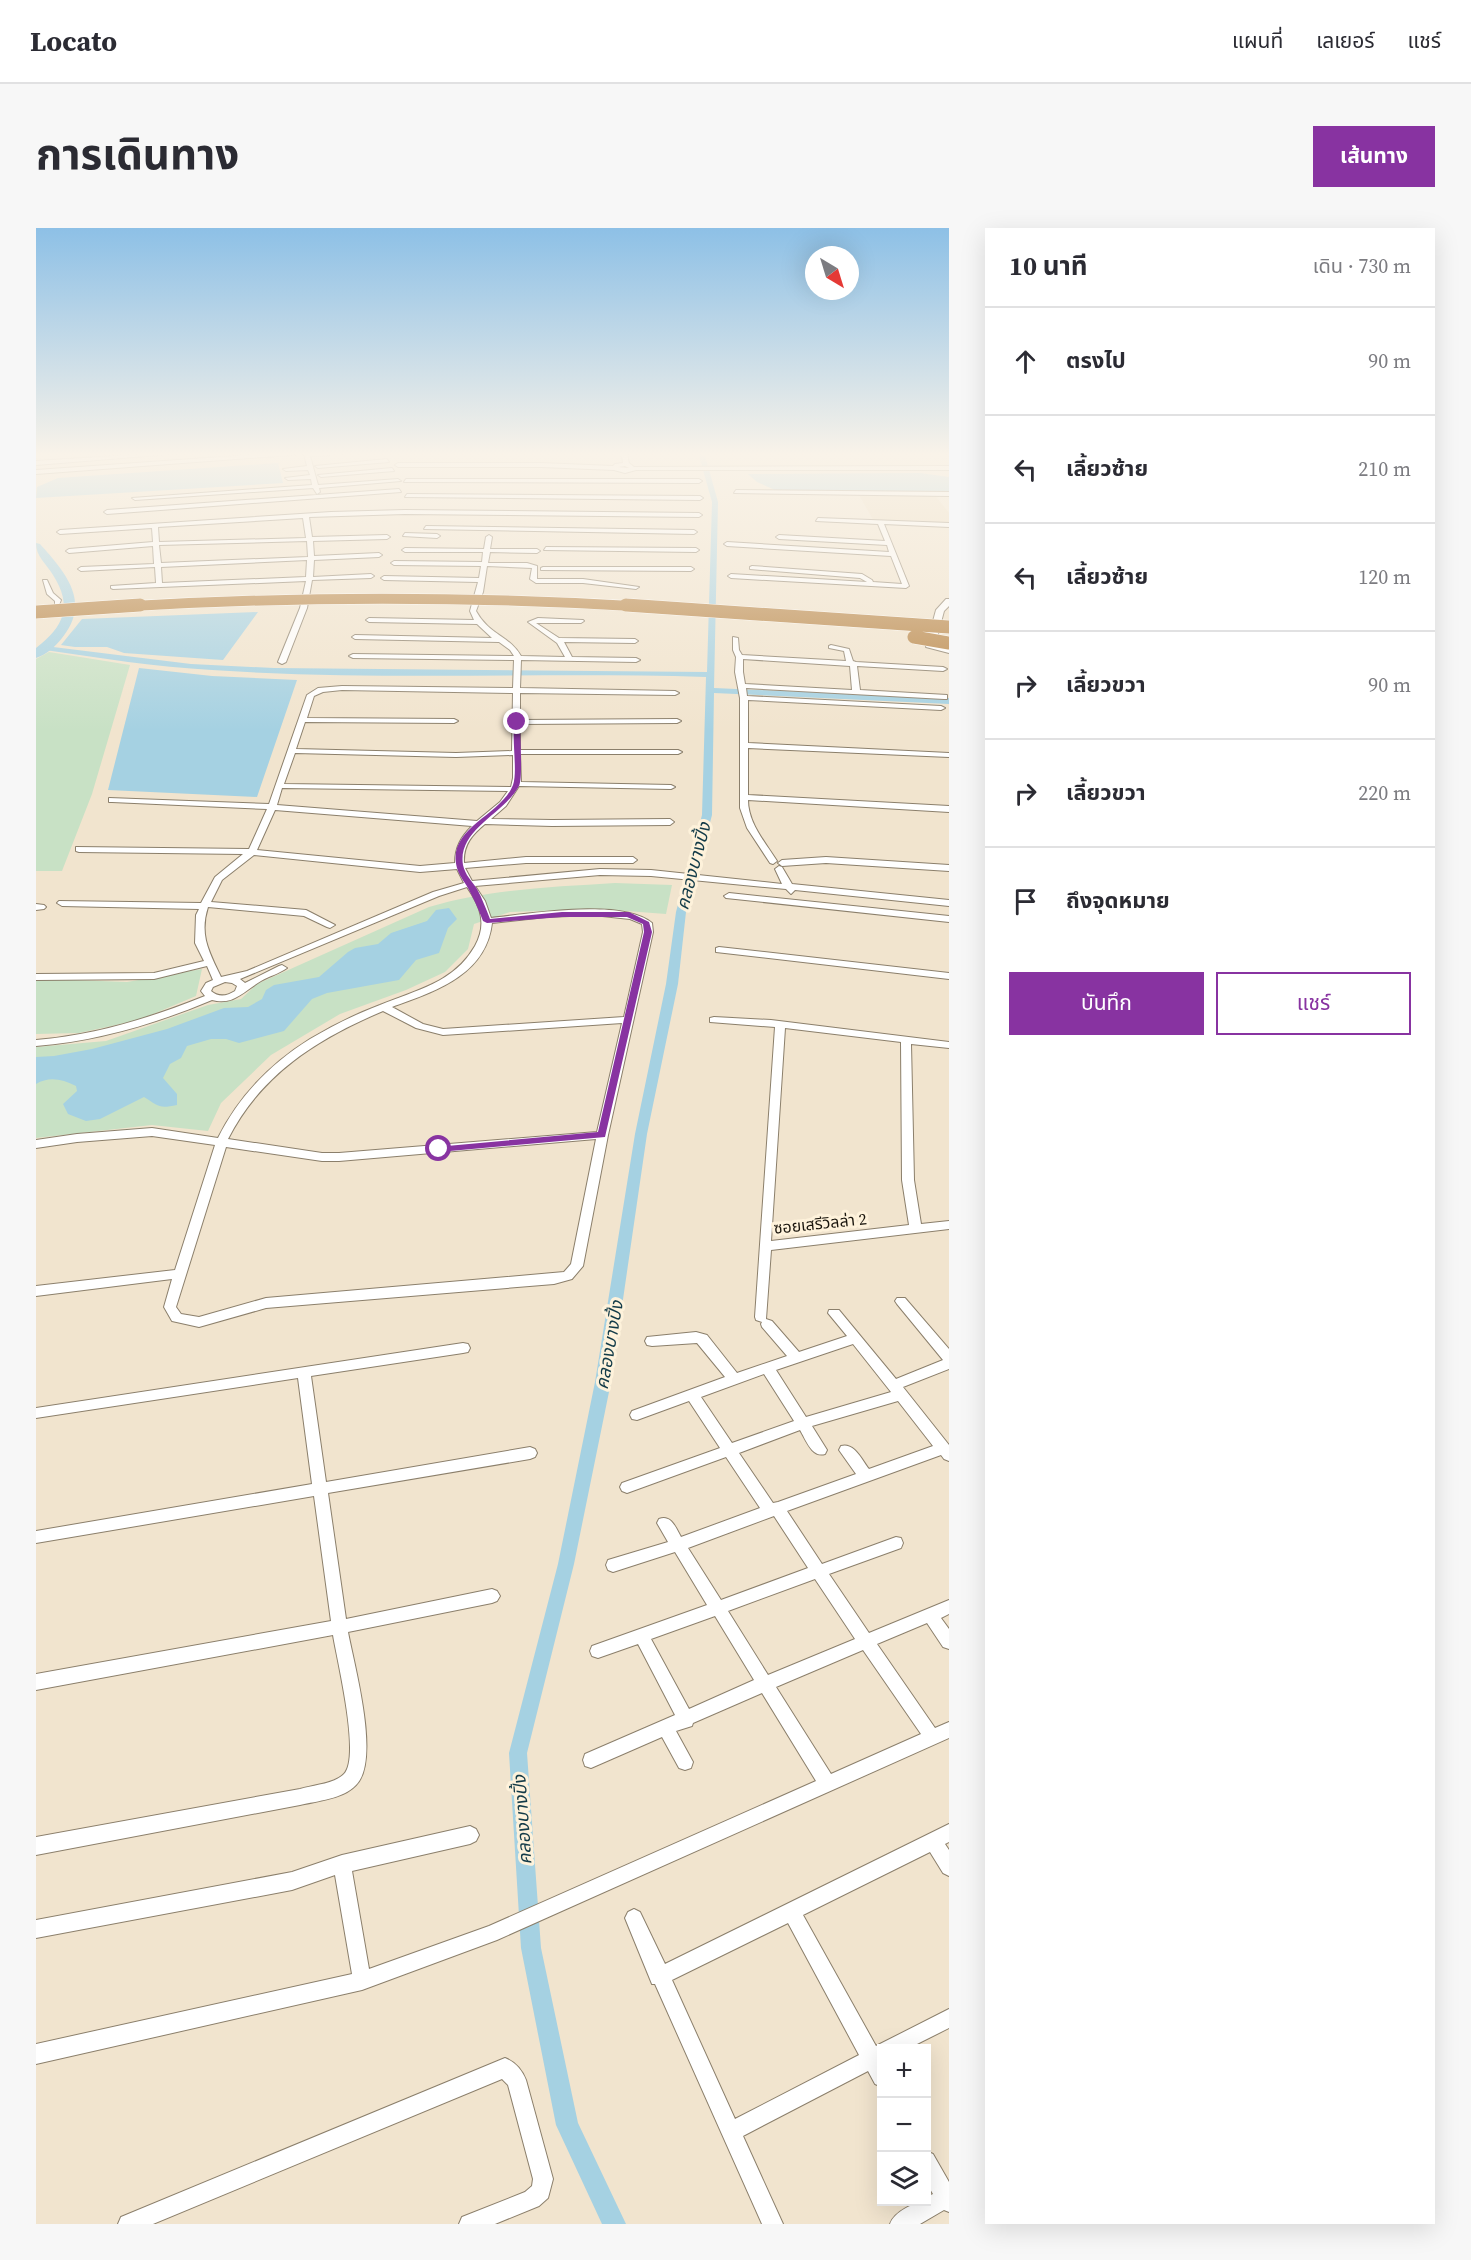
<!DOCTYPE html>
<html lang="th">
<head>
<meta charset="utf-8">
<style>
	body { margin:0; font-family:"Source Serif 4","Noto Sans Thai",serif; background:#f7f7f7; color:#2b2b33 }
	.controls { position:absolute; right:18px; bottom:18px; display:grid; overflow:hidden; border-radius:0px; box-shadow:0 6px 24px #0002 }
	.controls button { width:54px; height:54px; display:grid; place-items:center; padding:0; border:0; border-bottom:2px solid #e1e1e2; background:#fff; color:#2b2b33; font:30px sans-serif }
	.compass { position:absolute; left:769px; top:18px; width:54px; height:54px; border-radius:50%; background:#fff; box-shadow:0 6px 24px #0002; rotate:142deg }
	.stop { position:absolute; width:18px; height:18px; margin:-14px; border:4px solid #8833a1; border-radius:50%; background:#fff }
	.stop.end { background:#8833a1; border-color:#fff; box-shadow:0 2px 6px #0008 }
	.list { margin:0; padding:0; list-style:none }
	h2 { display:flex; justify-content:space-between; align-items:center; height:78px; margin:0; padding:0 24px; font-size:26px }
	h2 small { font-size:20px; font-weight:400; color:#7c7c81 }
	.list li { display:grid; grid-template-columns:39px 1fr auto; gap:18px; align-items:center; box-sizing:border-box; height:108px; padding:0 24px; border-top:2px solid #e1e1e2 }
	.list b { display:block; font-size:22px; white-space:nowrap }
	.list em { font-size:20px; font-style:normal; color:#7c7c81 }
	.actions { display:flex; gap:12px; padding:18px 24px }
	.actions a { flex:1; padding:14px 0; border:2px solid #8833a1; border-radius:0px; text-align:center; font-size:21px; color:#8833a1 }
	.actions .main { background:#8833a1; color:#fff }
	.icon { flex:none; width:33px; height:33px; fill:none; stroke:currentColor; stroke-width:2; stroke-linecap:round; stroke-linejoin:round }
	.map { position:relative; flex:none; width:913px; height:1996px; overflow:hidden; border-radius:0px }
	header { display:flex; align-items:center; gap:36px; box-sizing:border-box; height:84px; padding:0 30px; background:#fff; border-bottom:2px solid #e1e1e2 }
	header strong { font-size:28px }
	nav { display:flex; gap:33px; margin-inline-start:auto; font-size:21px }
	.intro { display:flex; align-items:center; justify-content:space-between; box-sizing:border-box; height:144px; padding:0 36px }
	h1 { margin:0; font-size:42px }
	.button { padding:15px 27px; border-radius:0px; background:#8833a1; color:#fff; font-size:21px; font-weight:700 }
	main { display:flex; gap:36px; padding:0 36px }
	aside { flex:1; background:#fff; border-radius:0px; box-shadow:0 6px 24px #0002 }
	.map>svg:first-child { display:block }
</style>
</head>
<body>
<header>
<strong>Locato</strong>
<nav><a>แผนที่</a><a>เลเยอร์</a><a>แชร์</a></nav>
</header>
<div class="intro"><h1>การเดินทาง</h1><a class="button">เส้นทาง</a></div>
<main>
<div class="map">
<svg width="913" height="1996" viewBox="0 0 913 1996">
	<rect width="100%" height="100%" fill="#f1e4ce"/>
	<path fill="#ebdabd" d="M898,266L913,285V296L839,295L823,267Z"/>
	<path fill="#c8e1c5" d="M13,424L94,437L56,566L26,643H0V431Z
		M579,655L636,657L630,686L564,681L474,684L438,696L432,721L409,744L370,762L304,786L235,827L185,875L172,903L116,897L0,910V819L70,813L172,777L205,771L221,756L393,679C454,661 516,659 579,655Z
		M166,741L160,768L103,792L43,805L0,806V753L12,751L91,754Z"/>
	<path fill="#a5d1e2" d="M242,235L247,255L0,270L1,259L22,250Z
		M884,245L913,249V264L739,262L721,254L712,246Z
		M222,384L187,432L88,425L71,419H39L25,417L46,391Z
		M103,440L176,448L261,452L221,569L72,562Z
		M413,680L421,691L412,700L403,725L380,732L363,752L291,765L276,771L248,803L203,815L190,811H175L151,818L145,830L134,836L127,850L141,866V877C122,881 123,878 108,869L64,891L50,893L32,886L27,876L41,863L40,858C26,851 13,848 0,856V829L18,828L56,821L131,801L188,780L212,779L226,771L230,762L238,757L283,749L312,724L319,720L342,716L355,705L391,693L400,682Z"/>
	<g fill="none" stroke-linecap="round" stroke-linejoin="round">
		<path fill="#a5d1e2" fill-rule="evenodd" d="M662,224H668L682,274L678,460L913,470V476L678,465L676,587L650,684L642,756L611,906L575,1154L538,1336L491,1525L505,1720L542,1895L590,1996H566L520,1897L485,1720L473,1525L522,1336L559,1154L599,906L630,756L640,684L666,587L670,449C506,444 340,453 176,442C120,439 64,430 9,422L5,420L9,418L155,436L238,440L671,444L676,274Z"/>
		<path fill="#a5d1e2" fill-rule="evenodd" d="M0,315L4,316C29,344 56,374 26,410C20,418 10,427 0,430V420C28,399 37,378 17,347C10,335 0,329 0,315Z"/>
		<defs>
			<path id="minor" d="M140,224H159L0,237V233Z
				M255,224H296L294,227L274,228L282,257L362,251L365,253L283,260L284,264L281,266L277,260L99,272L96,270L276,257L275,251L252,252L249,250L274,247L272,242L250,243L247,241L271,238L268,226L0,246V242Z
				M297,224H311L308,226Z
				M579,224L591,226L593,235L598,239L913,238V242H600L589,245L578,242L505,239H362L359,237L362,235H505L577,238L579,236L587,235L586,228ZM589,238L593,240L582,239Z
				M351,231L353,234L282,240L279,238Z
				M356,240L358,243L285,249L282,247Z
				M370,251H663L666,253L663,255L368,254Z
				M363,261L365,264L71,286L68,284L71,282Z
				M700,262L913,264V268L698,265Z
				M371,266L664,268L667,270L664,272L369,269Z
				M369,282L663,285L666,287L663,289L369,286L273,289L276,309L351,307L354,309L351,311L277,313L278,328L343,325L346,327L343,329L278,332L277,349L335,346L338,348L335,350L276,352L271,380L250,434L246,436L242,434L264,380L270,353L77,361L75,360V358L120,355L119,339L45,343L42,341L45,339L118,336L117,318L33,325L30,323L33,321L117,314L116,300L24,306L21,304L24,302L295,284ZM267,290L270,310L123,314L122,299ZM271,313L272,329L125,335L123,317ZM271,332L270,349L126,355L125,339Z
				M782,290L913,295V299L848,296L873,358L870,360L695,350L692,348L695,346L831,354L824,350L714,341V339L716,338L826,346L836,352L837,354L866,356L855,328L691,318L688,316L691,314L853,324L851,317L743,311L740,309L743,307L849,313L842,296L780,293Z
				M390,298L658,302L661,304L658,306L388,301Z
				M369,305L401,306L404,308L401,310L367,308Z
				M453,307L456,309L454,321H501L504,323L501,325L454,324L452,335H491L501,338V351H547L603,359L600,361L547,355H500L494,351L496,340L451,338L447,364L440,383C453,407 474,408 485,428L529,429L521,415L492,394L502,390L547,392L548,393L545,395H500L523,410L599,411L602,413L599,415L528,414L536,429L600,430L604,432L600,434L485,432L484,460L639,463L643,465L639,467L484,465V492L641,491L645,493L641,495L484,496V522H642L646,524L642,526H484L485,554L635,557L639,559L635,561L483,558L470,578L455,591L516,592L634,591L638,594L634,597L516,598L449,596C437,606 427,616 428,635L490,629H597L601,632L597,635H490L429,640L436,653L564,641L615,642L746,656L739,641L743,638L746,639L756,656L913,672V678L759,662L755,666L750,661L615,648L564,647L439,658L449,673L455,690C493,686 586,670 616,695L617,704L572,907L547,1038L536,1051L518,1056L230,1080L163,1099L136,1093L128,1079L136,1051L0,1068V1058L139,1042L179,917L116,908L41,914L0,920V912L41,906L116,900L182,910C203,868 234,836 274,811C296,798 320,786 344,777C380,762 418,755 439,718C451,696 445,679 431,659L403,668L204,751L209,755L243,738L246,737L251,740C243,746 233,748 225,753C208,763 197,778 176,772C119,796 62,813 0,818V812C60,807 114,790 169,768L165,763L170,755L177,752L171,738L118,751L0,752V746L118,745L168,733L159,715L160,687L163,681L26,678L21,675L23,673L165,675L179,649L207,626L43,624L40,623V619L213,621L231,581L76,574H73V570L233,576L271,467L282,460L306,458L477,460L478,432L317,430L313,428L317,426L478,428L474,422L463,414L319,411L316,409L319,407L456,410L441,396L333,394L330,392L333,390L438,392L434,383L442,354L348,352L345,350L348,348L443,350L445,338L358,337L355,335L358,333L446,334L447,324H369L366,322L369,320L448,321L450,309ZM306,462L477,465L476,523L420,525L260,521L269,494L418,495L422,493L418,491L271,490L278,468L287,464ZM259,525L420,529L477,527V550L475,559L248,556ZM246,560L472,563L464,574L441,593L241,577ZM239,582L436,598C425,609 419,619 419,635L384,638L221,622ZM218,627L384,644L421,641L428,655L397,664L211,743L185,749C173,724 163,707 172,679L268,688L291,699L294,700L299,697L270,682L175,674L186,652ZM557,687L594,691L606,696L607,704L588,789L407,801L387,796L356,779C397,764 450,748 456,695L510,689ZM189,754L196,755L201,758L199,763C191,768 183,770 175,763L177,759ZM347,783L380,800L407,807L586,795L561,904L303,925H286L192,911C225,846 281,811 347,783ZM560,911L535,1036L528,1044L230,1070L163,1089L145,1086L140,1079L190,919L286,933H303Z
				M510,319L660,320L663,322L660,324L508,322Z
				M507,339H655L658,341L655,343L505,342V340Z
				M7,352H11L17,365L25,372L23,377H19V373L11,366Z
				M697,409L702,410L703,422L706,427L810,433L808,423L793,420V418L795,417L813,421L817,433L820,434L907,439L911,441L907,443L821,438L824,462L911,467V471H908L710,460L711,468L905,478L909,480L905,482L712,472V515L913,525V529L712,520V567L913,578V584L712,572C712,595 729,614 741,633L737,636L734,635L711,600L704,580V470L699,444L700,429L697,422ZM707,431L814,438L816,462L709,456L707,444Z
				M790,629L913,637V643L790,635L746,638L742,635L746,632Z
				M693,665L913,688V694L690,670L688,668Z
				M0,676L8,677L10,679L8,681L0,682Z
				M683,719L913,745V751L680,724V720Z
				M678,789L735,792L913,814V820L875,816L878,952L885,996L913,993V1001L735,1022L730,1091L736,1093L763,1124L811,1108L792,1085L793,1082H803L860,1151L907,1132L861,1076L859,1073L861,1070H869L913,1121V1141L867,1159L913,1217V1233L908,1231L905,1227L751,1283L786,1336L860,1309L865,1310L867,1315L865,1320L793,1346L833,1405L913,1372V1386L905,1390L913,1401V1421L907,1419L891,1395L841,1416L899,1500L913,1494V1510L461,1712L326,1762L0,1836V1816L316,1746L299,1647L256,1662L0,1710V1692L256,1644L306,1627L434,1598L440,1601L443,1607L440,1613L434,1616L316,1643L333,1741L453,1698L780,1553L726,1465L657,1495L656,1498L640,1503L657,1534L655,1540L649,1542L643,1540L626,1509L555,1540L549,1538L547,1532L549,1526L639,1487L602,1416L562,1430L556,1428L554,1423L556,1418L671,1377L639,1324L577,1344L572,1342L570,1337L572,1332L632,1314L621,1295L623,1291C635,1286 640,1300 645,1309L724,1280L690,1229L591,1265L586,1263L584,1259L586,1255L684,1220L653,1173L601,1192L596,1191L594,1187L596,1183L689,1149L661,1115L616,1118L611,1117L609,1113L611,1109L660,1104L671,1107L701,1145L751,1128L726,1099L725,1096L726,1094L720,1092L719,1089L739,799L674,794V790ZM749,800L865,814L866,952L873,997L735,1013ZM817,1116L855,1164L770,1189L740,1142ZM728,1146L758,1193L696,1215L665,1169ZM862,1173L897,1218L833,1241C826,1232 818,1214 805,1218L803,1222L820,1246L742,1274L737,1275L703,1225L764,1202C770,1212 776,1230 789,1226L791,1222L776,1198ZM738,1288L772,1340L685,1372L652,1320ZM779,1351L819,1411L732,1447L692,1383ZM679,1388L718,1452L653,1481L615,1411ZM827,1422L885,1506L795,1546L740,1459Z
				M427,1115L432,1116L434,1120L432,1124L427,1125L275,1148L290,1254L494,1219L499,1221L501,1225L499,1229L494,1231L292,1265L310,1391L456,1361L461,1363L464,1368L461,1373L456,1375L312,1404C318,1437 345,1532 320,1557C307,1571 281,1573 264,1577L0,1627V1609L264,1561C277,1557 298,1556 308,1546C325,1529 301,1432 297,1407L0,1462V1446L295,1393L278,1268L0,1315V1303L276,1256L262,1150L0,1190V1180Z
				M913,1596V1614L909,1616L913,1622V1648L907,1645L894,1624L767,1687L840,1818L913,1781V1800L873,1820H846V1859L839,1856L832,1843L707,1908L747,1996H726L619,1756H616L589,1690L592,1684L598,1681L604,1684L629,1736ZM752,1695L823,1827L699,1891L636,1752Z
				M469,1830C479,1834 486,1842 490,1852L517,1951L512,1970L503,1978L459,1996H423L426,1989L489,1964L496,1958L497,1951L472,1857L466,1851L117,1996H82L85,1989Z
				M890,1923L897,1926L913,1954V1984L908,1982L884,1996H854C858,1984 878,1974 890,1974V1969L897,1966L890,1954Z"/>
			<path id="tertiary" d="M910,371H913V378L908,383L899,417L913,419V425L890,419L900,382Z"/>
		</defs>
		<use href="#minor" stroke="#8b7f6b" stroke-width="2"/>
		<use href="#tertiary" stroke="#8b7f6b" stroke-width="2"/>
		<use href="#minor" fill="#fff" fill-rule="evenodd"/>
		<use href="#tertiary" fill="#fff" fill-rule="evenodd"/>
		<defs>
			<path id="motorway-bridge-far1" d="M78,379C257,368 436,368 614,379"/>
			<path id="motorway-bridge" d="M590,377L913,399
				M0,384L104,377
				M878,409L913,415"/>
		</defs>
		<use href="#motorway-bridge-far1" stroke="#fff" stroke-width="11" stroke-linecap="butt"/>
		<use href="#motorway-bridge" stroke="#fff" stroke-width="14" stroke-linecap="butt"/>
		<use href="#motorway-bridge-far1" stroke="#b78445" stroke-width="10"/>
		<use href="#motorway-bridge" stroke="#b78445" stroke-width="13"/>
	</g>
	<linearGradient id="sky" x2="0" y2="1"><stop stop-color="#8dc0e6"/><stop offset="0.45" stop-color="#f9f3e9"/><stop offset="1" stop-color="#f9f3e9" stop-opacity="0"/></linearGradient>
	<rect width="913" height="503" fill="url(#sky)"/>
	<path fill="#8833a1" d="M479,493L484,494C484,506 487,550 483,558C468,586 421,602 427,637C429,647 436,653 441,661C446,670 450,681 454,691L526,684H593L613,694L616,704L569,909L403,924L399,921L400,919L562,904L608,704L607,696L591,689H526L451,695L447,693C443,683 439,673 434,664C430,655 424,650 421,640C410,600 465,588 477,557C482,543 475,510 479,493Z"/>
	<g text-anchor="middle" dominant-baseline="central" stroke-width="6" stroke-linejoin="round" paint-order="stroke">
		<g font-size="16" fill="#1a150d" stroke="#fef2db">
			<text transform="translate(784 995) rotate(-6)">ซอยเสรีวิลล่า 2</text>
		</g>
		<g font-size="18" font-style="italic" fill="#133b48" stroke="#fef2db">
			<text transform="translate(657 638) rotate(-75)">คลองบางปิ้ง</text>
			<text transform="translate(573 1117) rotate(-80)">คลองบางปิ้ง</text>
			<text transform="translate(486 1592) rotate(-94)">คลองบางปิ้ง</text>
		</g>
	</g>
</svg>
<div class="controls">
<button>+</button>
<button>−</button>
<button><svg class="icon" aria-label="layers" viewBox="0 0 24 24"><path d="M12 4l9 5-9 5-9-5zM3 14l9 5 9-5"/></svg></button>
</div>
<svg class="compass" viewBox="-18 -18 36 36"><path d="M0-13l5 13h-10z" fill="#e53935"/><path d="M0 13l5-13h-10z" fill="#7c7c81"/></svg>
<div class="stop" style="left:403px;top:921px"></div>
<div class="stop end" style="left:481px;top:494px"></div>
</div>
<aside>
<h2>10 นาที<small>เดิน · 730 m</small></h2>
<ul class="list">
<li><svg class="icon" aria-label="ahead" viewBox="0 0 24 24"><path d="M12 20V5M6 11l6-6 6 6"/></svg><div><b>ตรงไป</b></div><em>90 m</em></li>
<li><svg class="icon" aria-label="left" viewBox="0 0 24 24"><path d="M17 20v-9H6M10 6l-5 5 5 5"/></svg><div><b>เลี้ยวซ้าย</b></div><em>210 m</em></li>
<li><svg class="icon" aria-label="left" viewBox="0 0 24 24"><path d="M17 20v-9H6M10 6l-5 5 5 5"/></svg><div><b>เลี้ยวซ้าย</b></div><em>120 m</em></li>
<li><svg class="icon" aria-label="right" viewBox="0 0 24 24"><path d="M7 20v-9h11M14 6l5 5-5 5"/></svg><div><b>เลี้ยวขวา</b></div><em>90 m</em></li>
<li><svg class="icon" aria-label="right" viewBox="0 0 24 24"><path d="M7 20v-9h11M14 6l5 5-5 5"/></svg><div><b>เลี้ยวขวา</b></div><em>220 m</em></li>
<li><svg class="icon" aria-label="arrive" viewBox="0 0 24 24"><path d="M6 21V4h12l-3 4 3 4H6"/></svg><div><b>ถึงจุดหมาย</b></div></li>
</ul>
<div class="actions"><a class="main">บันทึก</a><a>แชร์</a></div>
</aside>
</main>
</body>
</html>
